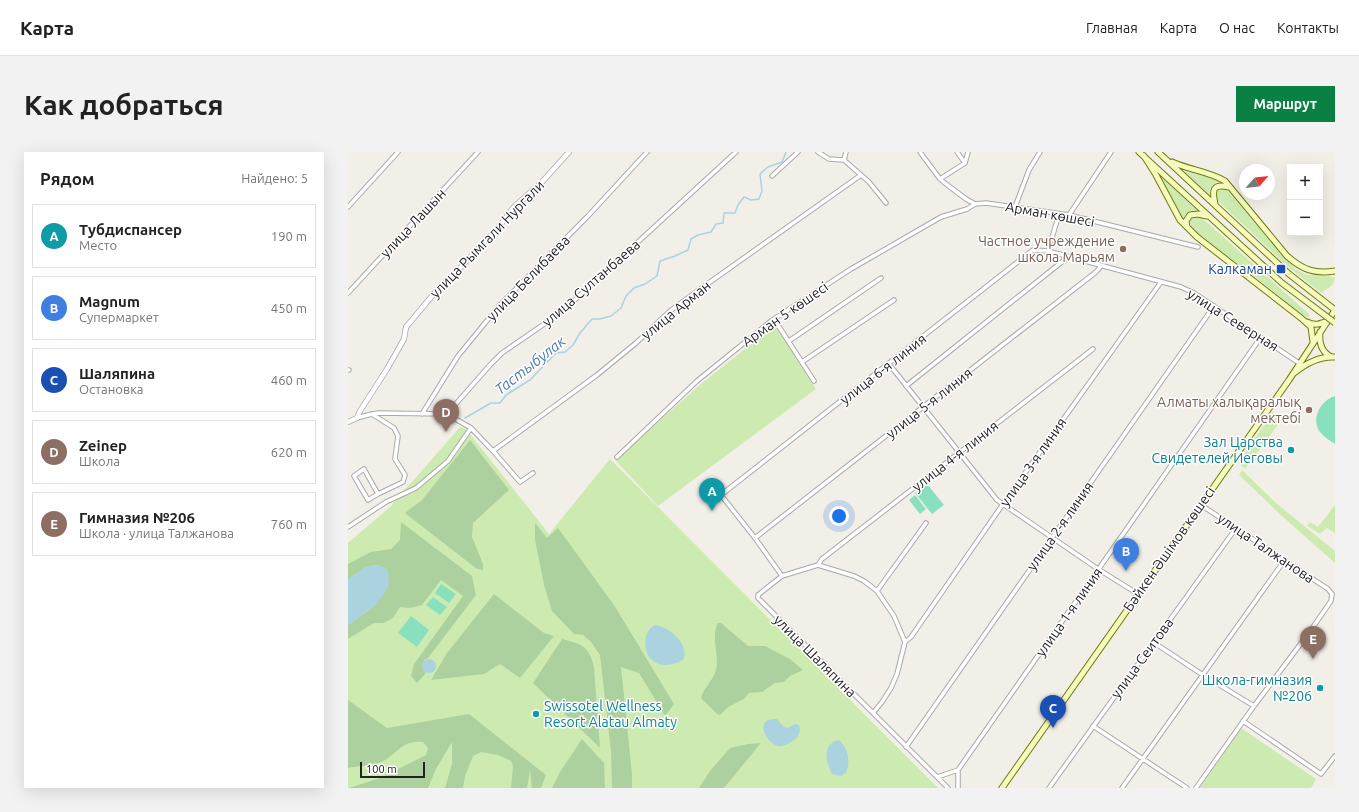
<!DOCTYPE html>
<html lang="ru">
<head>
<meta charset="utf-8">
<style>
	body { margin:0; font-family:Ubuntu,sans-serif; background:#f2f2f2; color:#222 }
	.controls { position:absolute; right:12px; top:12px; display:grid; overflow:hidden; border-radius:0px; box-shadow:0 4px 16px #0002 }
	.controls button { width:36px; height:36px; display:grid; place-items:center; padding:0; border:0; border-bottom:1px solid #e0e0e0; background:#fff; color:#222; font:20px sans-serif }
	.compass { position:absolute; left:891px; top:12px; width:36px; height:36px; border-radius:50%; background:#fff; box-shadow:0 4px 16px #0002; rotate:63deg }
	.scale { position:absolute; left:12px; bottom:10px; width:65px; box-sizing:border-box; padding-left:4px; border:2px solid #222; border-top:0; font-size:11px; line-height:14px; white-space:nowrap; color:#222; -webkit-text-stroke:3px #fff; paint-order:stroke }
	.you { position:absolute; left:491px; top:364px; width:14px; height:14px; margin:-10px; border:3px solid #fff; border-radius:50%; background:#1a73e8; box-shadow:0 0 0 6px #1a73e833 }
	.badge { display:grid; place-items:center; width:26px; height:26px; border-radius:50%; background:#0b8043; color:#fff; font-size:13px; font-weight:700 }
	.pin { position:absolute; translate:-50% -33px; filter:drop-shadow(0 1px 2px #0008) }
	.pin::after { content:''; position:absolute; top:21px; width:14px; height:12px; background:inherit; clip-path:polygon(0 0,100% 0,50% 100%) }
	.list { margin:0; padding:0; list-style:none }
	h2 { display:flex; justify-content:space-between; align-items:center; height:52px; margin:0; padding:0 16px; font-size:17px }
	h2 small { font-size:13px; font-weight:400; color:#767676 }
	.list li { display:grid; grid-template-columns:26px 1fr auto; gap:12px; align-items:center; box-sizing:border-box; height:64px; margin:0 8px 8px; padding:0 8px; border:1px solid #e0e0e0; border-radius:0px }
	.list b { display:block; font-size:15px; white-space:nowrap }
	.list p { margin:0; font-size:13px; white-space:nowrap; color:#767676 }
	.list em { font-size:13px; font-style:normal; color:#767676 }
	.map { position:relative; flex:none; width:987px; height:636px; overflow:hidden; border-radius:0px }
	header { display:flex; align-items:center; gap:24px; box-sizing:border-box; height:56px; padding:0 20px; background:#fff; border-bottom:1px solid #e0e0e0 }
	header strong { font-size:19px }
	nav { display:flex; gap:22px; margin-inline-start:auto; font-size:14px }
	.intro { display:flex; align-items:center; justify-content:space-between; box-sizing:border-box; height:96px; padding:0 24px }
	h1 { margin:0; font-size:28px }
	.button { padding:10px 18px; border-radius:0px; background:#0b8043; color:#fff; font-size:14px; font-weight:700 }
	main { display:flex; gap:24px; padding:0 24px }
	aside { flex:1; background:#fff; border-radius:0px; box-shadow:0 4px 16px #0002 }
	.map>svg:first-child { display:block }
</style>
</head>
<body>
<header>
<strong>Карта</strong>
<nav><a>Главная</a><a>Карта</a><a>О нас</a><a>Контакты</a></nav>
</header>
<div class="intro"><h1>Как добраться</h1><a class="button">Маршрут</a></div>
<main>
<aside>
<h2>Рядом<small>Найдено: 5</small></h2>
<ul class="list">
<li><span class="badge" style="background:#0f9aa8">A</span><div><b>Тубдиспансер</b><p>Место</p></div><em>190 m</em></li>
<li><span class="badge" style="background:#3f7fe0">B</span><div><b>Magnum</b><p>Супермаркет</p></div><em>450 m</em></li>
<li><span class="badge" style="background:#1a4fb4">C</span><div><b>Шаляпина</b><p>Остановка</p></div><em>460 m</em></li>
<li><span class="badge" style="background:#8d6e63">D</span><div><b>Zeinep</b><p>Школа</p></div><em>620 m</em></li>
<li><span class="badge" style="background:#8d6e63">E</span><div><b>Гимназия №206</b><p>Школа · улица Талжанова</p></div><em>760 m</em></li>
</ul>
</aside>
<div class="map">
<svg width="987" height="636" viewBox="0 0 987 636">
	<rect width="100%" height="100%" fill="#f2efe9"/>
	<path fill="#cdebb0" d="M834,19L862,24L873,29C864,31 860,37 863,46Z
		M813,25L850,59C841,57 836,61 835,70L826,54Z
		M871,36L879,38L947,117L960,123L981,124L987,126C986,134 979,137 973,141L938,113L872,51L868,47V39Z
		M846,64L852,65L862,73L962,163L960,166L953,162L905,123L854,86L843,75L842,68Z
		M427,173L468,237L310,354L267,308L353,232Z
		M925,260L936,269L935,271L932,270L897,317L890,311Z
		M112,275L118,277L201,382L262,307L590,636H0V391L42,355Z
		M894,318L929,352L987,399V411L935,365L891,323Z
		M987,353V381L979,376L972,382L959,374L962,370L970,375Z
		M893,576L968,627L963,636H852Z"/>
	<path fill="#add19e" d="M122,288L161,338L125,371L124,385L135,412V418L129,417L57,361L74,348Z
		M53,370L124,424L128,443L80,506L76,508L75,518L78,521L69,531L63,524L66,512L115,444L93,428L74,453L62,456L52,455L45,466L36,471H26L0,487V473L28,453L33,414L26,413L17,416L0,427V412L23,400L43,397L52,388Z
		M187,371L199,386L210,376L266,453L326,552L317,564L291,521L273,515L284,622V636H264L263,599L252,503L243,490L235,483L226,482L204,459L196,433L187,388Z
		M146,442L196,481L206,484L172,526L152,512L136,522L83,528L99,501Z
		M370,471H373L400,494H417L442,507L455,518L442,524L436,530L427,531L414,540L401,541L396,547L380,555L372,563L369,562L353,546C356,535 365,529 368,518C372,503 362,485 370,471Z
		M214,487C234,492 241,494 246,515L252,596L185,531Z
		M0,548L39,576L121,562L198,623L193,636H184L182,618L179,636H163L165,614L163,609L150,603L133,600L125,604L117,624L115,636H97L104,612V590L88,617L80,636H1L32,626L78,603L80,596L75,590C51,588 50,604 31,611C21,614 10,614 0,616Z
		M234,587L256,611L257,636H204L212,620Z
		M413,591L376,636H351L362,619L382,596L400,592Z"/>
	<path fill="#88e0be" d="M987,244V292C982,289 976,285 972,280C962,267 973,248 987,244Z
		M579,332L596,353L584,362L567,341Z
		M567,343L578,357L572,362L561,348Z
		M93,432L108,442L101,451L87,441Z
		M85,445L99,455L92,463L78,453Z
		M63,464L81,478L69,495L50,481Z"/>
	<path fill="#aad3df" d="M26,413L33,414L40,418L41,434L37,440L28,453L0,473V427L17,416Z
		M307,473C321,475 340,490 336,507C317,520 293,511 298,485C300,479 301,476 307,473Z
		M74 514a7 7 0 1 1 14 0a7 7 0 1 1-14 0Z
		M426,567H429L435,574L439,576L447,572L451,573L452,578C451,584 448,587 443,590C440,592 435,595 431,594C423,594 411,578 417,570C419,568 423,567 426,567Z
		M491,588C500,595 503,610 498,621L493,624L484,622C478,610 473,592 491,588Z"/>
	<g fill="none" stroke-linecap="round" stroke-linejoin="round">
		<path stroke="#aad3df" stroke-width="1.5" d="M117,266L143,251H152L158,243L182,228L208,201L217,200L225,193L232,181L244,167H252L263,164L273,156L278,144L286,136L297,132L309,124L312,109L327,104L340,98L343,87L350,83L363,80L368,72L375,71L376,61H387L390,53L396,45L403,48L411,47L414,39L412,22L420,15L434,10L438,0"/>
		<defs>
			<path id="minor" d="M470,0L481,7L496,8L521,30L538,51
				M572,0L592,27L598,32L618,47L627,52L638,51L721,63L850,95
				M609,0L617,11
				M496,8L498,0
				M617,11L620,0
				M424,24L450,0
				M592,27L617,11
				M0,55L50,0
				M667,55L681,18L692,0
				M721,63L763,0
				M700,99L711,62
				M0,141L130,0
				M426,167L466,229
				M441,189L533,126
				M454,210L546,148
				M541,212L649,348L750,417L790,442
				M0,218H1
				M558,234L720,105
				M24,262L46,276L50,284L47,307L57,323L55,330L30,342L16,317L6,324L20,348L30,342
				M74,262L110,204L151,154L240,64L299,0
				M99,262L142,213L154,201L202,168L218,156L388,0
				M9,266L20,263L30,261L99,262L123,276L145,299L249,223L288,191L322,159L362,130L513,23
				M145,299L172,330L185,321
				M269,305L349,229L423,169L503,117L593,65L619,57L627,52
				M0,375L38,350L68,336L100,309L123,276
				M407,386L748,120L753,114
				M470,413L474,407L745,197
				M434,424L407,386L373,343L685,98L700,99L833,135L846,141L951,211
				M529,439L578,371
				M557,490L563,485L655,352L813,130
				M805,490L855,523L906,554
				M525,561L534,550L543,536L549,522L557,490L546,464L529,439L516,429L506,424L470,413L434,424L410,443V446L600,636
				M895,569L973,622L987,604
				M745,574L839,636
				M558,595L866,154
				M610,618V636
				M589,625L610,618L913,185
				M701,636L888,376
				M774,636L936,409
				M848,636L906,554L963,478L983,449L984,442L980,437L853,353"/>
			<path id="tertiary" d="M0,270L9,266L12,259L39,217L56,187L58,175L64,168L89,138L109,119L149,77L166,55L194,30L221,0"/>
			<path id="secondary" d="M791,0L887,88
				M810,0L941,122L987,158
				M796,4L808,23L832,68L849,85L953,166L963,175L965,190
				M824,10C841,18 860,19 877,29L939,104C955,118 966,122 987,119
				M867,52C864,39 864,31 881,35
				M839,75L838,69L842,63L850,62L859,64
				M959,170C967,174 972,172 979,169
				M972,180C971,191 973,199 983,205
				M946,221C957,212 972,204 987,205
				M654,636L941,228L987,158"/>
		</defs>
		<use href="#minor" stroke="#a9a9a9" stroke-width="5.5"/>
		<use href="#tertiary" stroke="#a9a9a9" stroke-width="6"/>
		<use href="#secondary" stroke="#707d05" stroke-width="7"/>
		<use href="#minor" stroke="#fff" stroke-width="3.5"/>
		<use href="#tertiary" stroke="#fff" stroke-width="4.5"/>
		<use href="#secondary" stroke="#f7fabf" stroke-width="5"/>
		<defs>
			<path id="secondary-bridge" d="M887,88L934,131L987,171"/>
		</defs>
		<use href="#secondary-bridge" stroke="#707d05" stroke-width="7" stroke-linecap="butt"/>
		<use href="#secondary-bridge" stroke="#f7fabf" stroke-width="5"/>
	</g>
	<g fill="#8d6e63" stroke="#fff" stroke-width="1.5">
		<circle cx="775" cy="97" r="4"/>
		<circle cx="961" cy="258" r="4"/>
	</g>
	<rect fill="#1a4fb4" stroke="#fff" stroke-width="1.5" x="928" y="112" width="10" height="10" rx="2"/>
	<g fill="#0f9aa8" stroke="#fff" stroke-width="1.5">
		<circle cx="943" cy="298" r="4"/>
		<circle cx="972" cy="536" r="4"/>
		<circle cx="188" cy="562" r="4"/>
	</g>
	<g text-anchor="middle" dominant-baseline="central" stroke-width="3" stroke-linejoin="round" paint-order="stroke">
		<g font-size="14" fill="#222" stroke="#fff">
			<text transform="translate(702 62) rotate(10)">Арман көшесі</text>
			<text transform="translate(65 71) rotate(-47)">улица Лашын</text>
			<text transform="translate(139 87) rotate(-46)">улица Рымгали Нургали</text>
			<text transform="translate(180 126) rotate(-46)">улица Белибаева</text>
			<text transform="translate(243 131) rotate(-41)">улица Султанбаева</text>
			<text transform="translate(328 158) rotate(-39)">улица Арман</text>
			<text transform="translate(437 162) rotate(-35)">Арман 5 көшесі</text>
			<text transform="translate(885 168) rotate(32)">улица Северная</text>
			<text transform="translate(535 217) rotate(-38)">улица 6-я линия</text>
			<text transform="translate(581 251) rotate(-38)">улица 5-я линия</text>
			<text transform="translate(607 304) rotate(-38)">улица 4-я линия</text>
			<text transform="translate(685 310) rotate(-55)">улица 3-я линия</text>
			<text transform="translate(712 374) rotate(-55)">улица 2-я линия</text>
			<text transform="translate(918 396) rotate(34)">улица Талжанова</text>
			<text transform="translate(821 397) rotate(-55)">Бәйкен Әшімов көшесі</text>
			<text transform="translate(721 460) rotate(-55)">улица 1-я линия</text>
			<text transform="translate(467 504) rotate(45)">улица Шаляпина</text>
			<text transform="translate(794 506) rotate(-54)">улица Сеитова</text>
		</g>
		<g font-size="14" fill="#785e54" stroke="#fff" text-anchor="end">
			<text x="767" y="89">Частное учреждение<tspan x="767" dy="16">школа Марьям</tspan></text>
			<text x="953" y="250">Алматы халықаралық<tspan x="953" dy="16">мектебі</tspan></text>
		</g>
		<g font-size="14" fill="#164399" stroke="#fff" text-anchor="end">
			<text x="924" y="117">Калкаман</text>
		</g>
		<g font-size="14" fill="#0d838f" stroke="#fff" text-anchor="end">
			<text x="935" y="290">Зал Царства<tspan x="935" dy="16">Свидетелей Иеговы</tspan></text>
			<text x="964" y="528">Школа-гимназия<tspan x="964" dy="16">№206</tspan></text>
			<text x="196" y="554" text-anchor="start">Swissotel Wellness<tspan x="196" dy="16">Resort Alatau Almaty</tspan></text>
		</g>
		<g font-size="15" font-style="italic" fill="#4a7aab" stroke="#fff">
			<text transform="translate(182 213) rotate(-38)">Тастыбулак</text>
		</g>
	</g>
</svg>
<div class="controls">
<button>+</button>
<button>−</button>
</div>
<svg class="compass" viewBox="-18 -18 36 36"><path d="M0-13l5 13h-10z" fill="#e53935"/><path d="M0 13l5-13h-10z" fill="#767676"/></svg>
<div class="scale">100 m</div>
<div class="you"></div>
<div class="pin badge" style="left:364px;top:359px;background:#0f9aa8">A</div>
<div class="pin badge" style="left:778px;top:419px;background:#3f7fe0">B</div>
<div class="pin badge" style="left:705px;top:576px;background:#1a4fb4">C</div>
<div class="pin badge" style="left:98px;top:280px;background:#8d6e63">D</div>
<div class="pin badge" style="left:965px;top:507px;background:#8d6e63">E</div>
</div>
</main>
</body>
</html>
